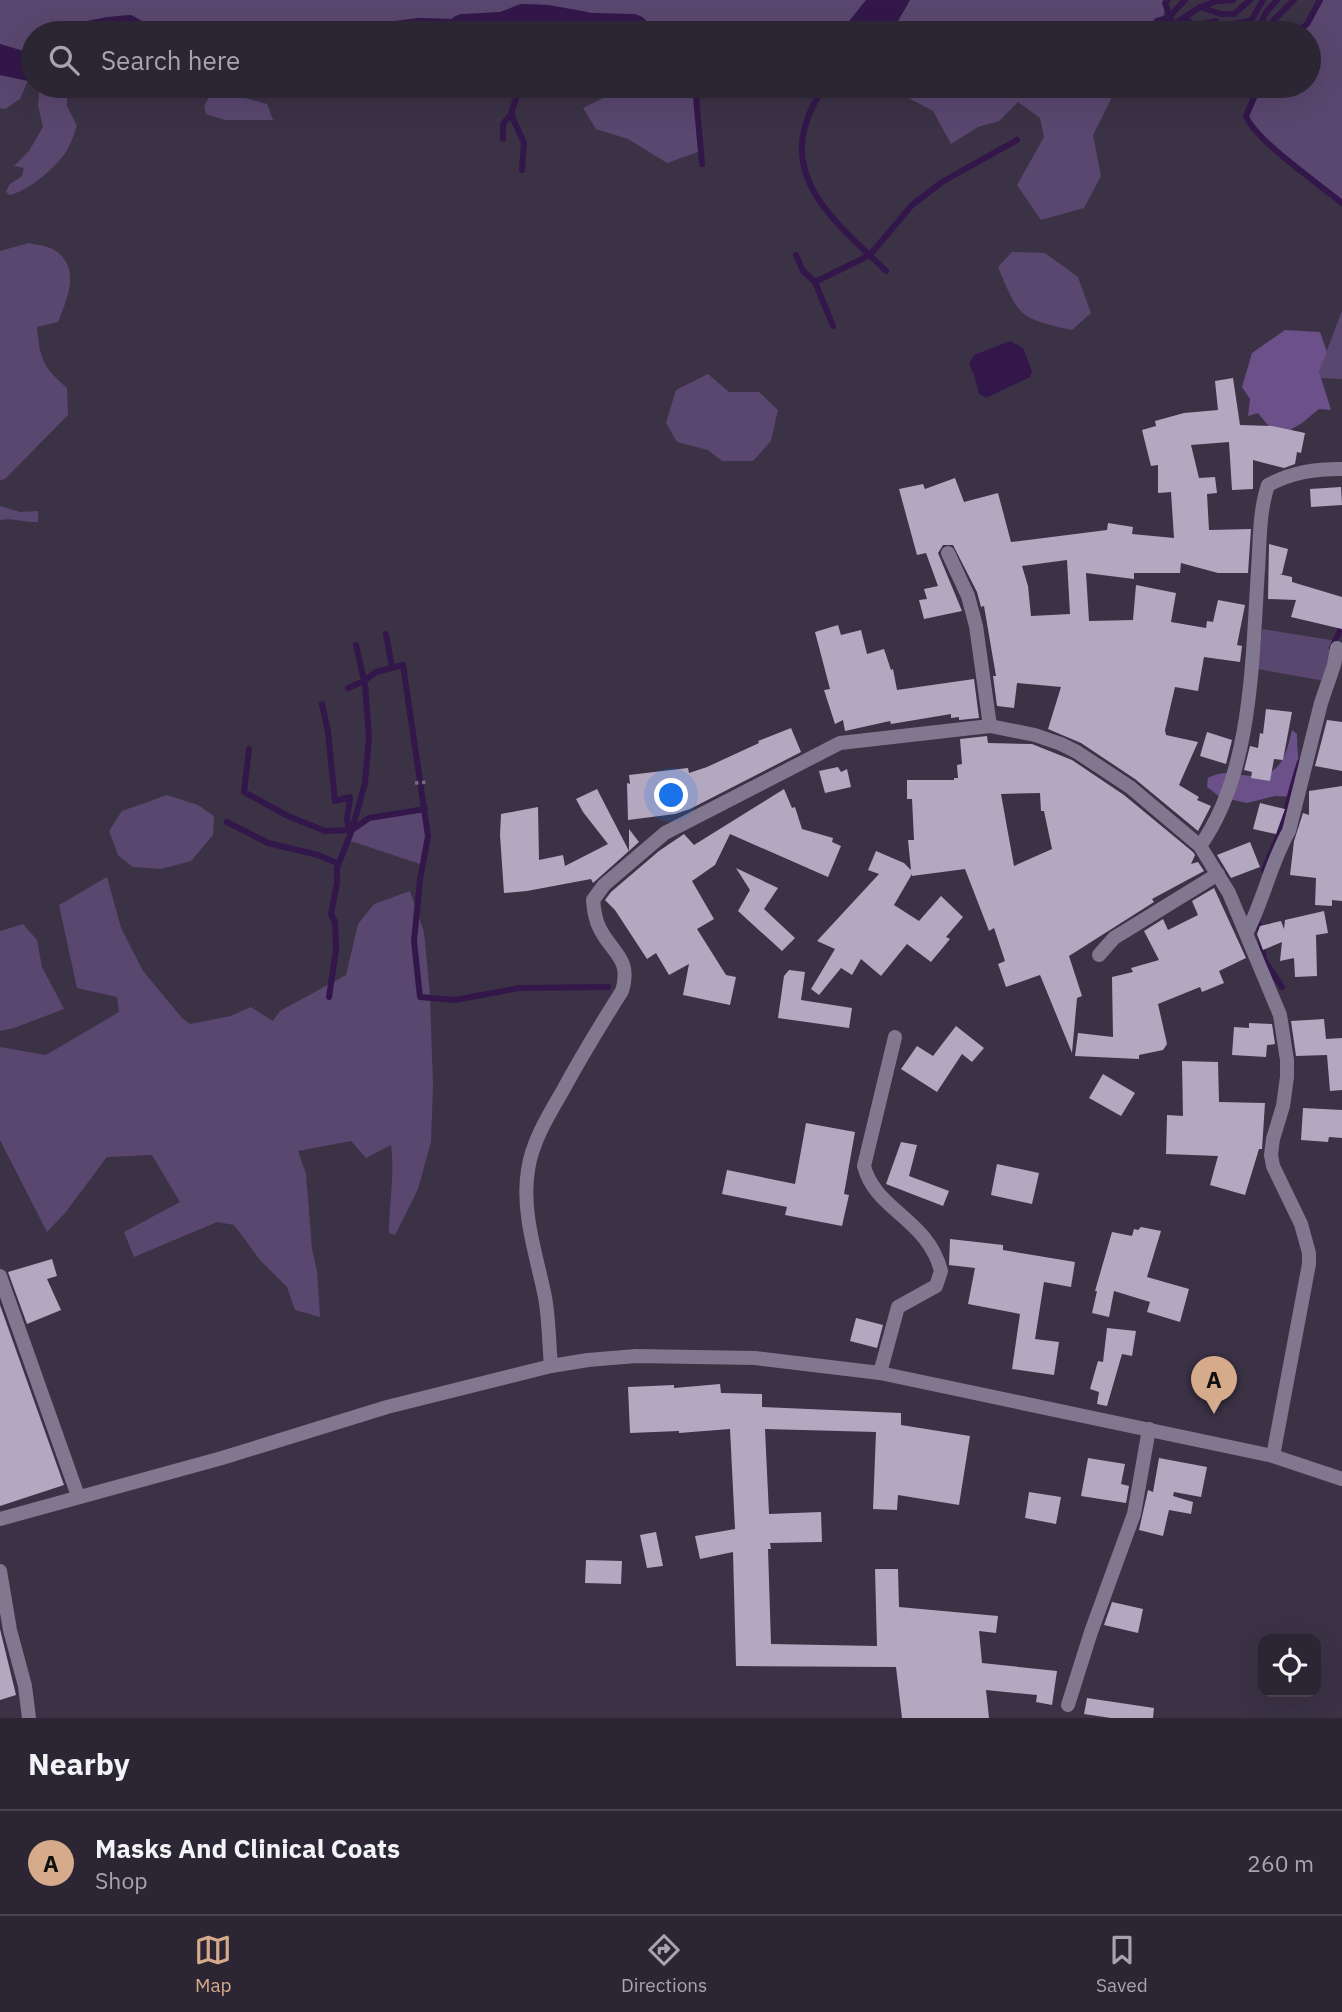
<!DOCTYPE html>
<html lang="en">
<head>
<meta charset="utf-8">
<style>
	body { margin:0; font-family:"IBM Plex Sans",sans-serif; background:#383240; color:#f1f3f6 }
	.controls { position:absolute; right:21px; bottom:21px; display:grid; overflow:hidden; border-radius:14px; box-shadow:0 7px 28px #0002 }
	.controls button { width:63px; height:63px; display:grid; place-items:center; padding:0; border:0; border-bottom:2px solid #48434f; background:#2c2634; color:#f1f3f6; font:35px sans-serif }
	.you { position:absolute; left:672px; top:796px; width:24px; height:24px; margin:-18px; border:5px solid #fff; border-radius:50%; background:#1a73e8; box-shadow:0 0 0 10px #1a73e833 }
	.badge { display:grid; place-items:center; width:46px; height:46px; border-radius:50%; background:#d6ab8b; color:#111; font-size:23px; font-weight:700 }
	.pin { position:absolute; translate:-50% -58px; filter:drop-shadow(0 2px 4px #0008) }
	.pin::after { content:''; position:absolute; top:37px; width:24px; height:21px; background:inherit; clip-path:polygon(0 0,100% 0,50% 100%) }
	.list { margin:0; padding:0; list-style:none }
	h2 { display:flex; justify-content:space-between; align-items:center; height:91px; margin:0; padding:0 28px; font-size:30px }
	h2 small { font-size:23px; font-weight:400; color:#a6a5ac }
	.list li { display:grid; grid-template-columns:46px 1fr auto; gap:21px; align-items:center; box-sizing:border-box; height:105px; padding:0 28px; border-top:2px solid #48434f }
	.list b { display:block; font-size:26px; white-space:nowrap }
	.list p { margin:0; font-size:23px; white-space:nowrap; color:#a6a5ac }
	.list em { font-size:23px; font-style:normal; color:#a6a5ac }
	.icon { flex:none; width:38px; height:38px; fill:none; stroke:currentColor; stroke-width:2; stroke-linecap:round; stroke-linejoin:round }
	.map { position:relative; flex:none; width:1342px; height:1718px; overflow:hidden }
	.search { position:absolute; background:#2c2634; box-shadow:0 7px 28px #0002; left:21px; right:21px; top:21px; height:77px; display:flex; align-items:center; gap:18px; box-sizing:border-box; padding:0 24px; border-radius:38px; color:#a6a5ac; font-size:26px }
	.sheet { height:196px; background:#2c2634 }
	nav { display:flex; justify-content:space-around; align-items:center; box-sizing:border-box; height:98px; border-top:2px solid #48434f; background:#2c2634; font-size:19px; color:#a6a5ac }
	nav a { display:grid; justify-items:center; gap:4px }
	nav .on { color:#d6ab8b }
	.map>svg:first-child { display:block }
</style>
</head>
<body>
<div class="map">
<svg width="1342" height="1718" viewBox="0 0 1342 1718">
	<rect width="100%" height="100%" fill="#3b3246"/>
	<path fill="#5a476f" d="M0,0H866L840,33H802L748,22L679,29L637,28L621,25L587,12L548,5L521,4L480,20L419,18L388,22L377,23L352,33H164L131,15L106,17L68,27L60,33H33V49L23,51L0,44Z
		M910,0H1168L1165,3L1163,19L1157,21L1146,33H891Z
		M1320,0H1342V203C1319,184 1255,140 1246,116L1259,86H1309V33H1296L1307,24Z
		M0,75L28,80L20,99L5,109L0,108Z
		M40,86H67V106L77,126C74,134 71,144 66,152C54,169 31,189 10,195L6,192L9,185L22,176L24,168L14,166L29,151L43,127L38,105Z
		M609,86H695L701,151L667,163L628,139L596,129L583,108L609,95Z
		M886,86H1105L1111,99L1093,135L1101,176L1084,208L1041,220L1017,185L1044,137L1040,118L1018,102L999,121L978,127L951,144L933,111Z
		M230,94L267,104L273,120H225L206,114L204,106L209,97Z
		M29,243C37,245 49,246 56,251C81,269 67,299 58,322L37,327C40,360 43,367 67,388L68,415L5,479L0,480V251Z
		M1012,252L1045,253L1078,277L1091,313L1072,330C1018,318 1019,317 998,267Z
		M1342,311V379L1321,378L1319,371Z
		M708,374L729,392H759L778,410L771,441L753,461H722L708,450L677,442L666,423L676,390Z
		M0,506L20,512L38,511V522C24,523 14,517 0,520Z
		M1262,629L1337,641L1325,681L1258,669Z
		M167,795L198,805L214,816L213,835L191,861L161,869L133,867L118,855L109,831L122,811Z
		M425,809L428,836L423,865L348,840C360,812 399,813 425,809Z
		M107,877L121,928L143,971L182,1018L190,1024L231,1016L251,1007L273,1021L280,1011L346,975L358,924L374,904L410,891L424,932L430,995L433,1086L431,1142L418,1189L395,1235L389,1233C389,1202 395,1177 391,1145L366,1158L351,1141L298,1151L306,1174L312,1249L317,1271L320,1317L295,1310L287,1287L260,1260L234,1225L217,1222L134,1257L124,1232L180,1202L152,1155L107,1157L65,1213L47,1232L0,1140V1047L46,1055L119,1012L117,997L77,988L59,905Z
		M23,924L37,940L42,967L64,1009L14,1028L0,1031V931Z"/>
	<path fill="#6c5089" d="M1285,330L1320,332L1327,352L1319,371L1331,410L1319,409L1302,423L1282,435L1275,434L1258,413L1248,416L1250,399L1242,387L1252,353Z
		M1292,730L1297,734C1297,756 1301,776 1300,797L1275,796L1247,803L1220,797L1207,787L1208,778C1227,769 1233,775 1252,776C1281,777 1287,753 1292,730Z"/>
	<path fill="#33174b" d="M866,0H910L891,33H840Z
		M521,4L548,5L587,12L621,25L637,28L679,29L748,22L802,33H542L538,28L532,26L533,33H352L377,23L388,22L419,18L480,20Z
		M131,15L164,33H60C79,19 108,17 131,15Z
		M0,44L23,51L33,49V82L0,75Z
		M1010,341L1023,348L1032,371L1030,377L986,398L979,394L974,375L969,364L974,355Z"/>
	<g fill="none" stroke-linecap="round" stroke-linejoin="round">
		<path stroke="#33174b" stroke-width="6" d="M1168,0L1165,3L1173,25L1200,7L1221,14H1234L1250,0
			M1220,1L1233,0
			M1200,7L1220,0
			M1184,18L1195,26L1216,21L1220,26
			M1146,33L1157,21L1168,18L1185,0
			M1203,33L1211,32L1220,26L1250,21
			M1244,33L1263,0
			M1255,33L1267,11L1277,0
			M1266,33L1271,23L1294,0
			M1296,33L1307,24L1320,0
			M520,86L511,114L524,143L522,170
			M695,86L702,164
			M828,86C815,98 810,110 805,127C787,188 848,233 886,271
			M1259,86L1246,116C1255,140 1319,184 1342,203
			M503,139V124L511,114
			M796,255L803,271L815,282L870,255L912,205L942,182L1017,140
			M815,282L833,326
			M386,634L392,668
			M1332,648L1342,626
			M348,688L364,681L376,672L403,665L428,836L420,880L414,941L420,997L455,1000L519,988L608,987
			M322,704L328,732L335,801L350,797L347,819L349,830
			M249,749L244,792L288,816L325,831L352,830L369,818L425,809
			M227,822L268,843L318,855L339,864
			M1264,871C1269,855 1278,840 1283,823C1288,803 1293,783 1300,762
			M1259,924L1264,960L1282,987
			M329,997L336,950L335,922L331,914L337,883V868L352,830L365,783L369,737L365,685L356,645"/>
		<path stroke="#33174b" stroke-width="38" d="M464,33L518,30L632,33"/>
	</g>
	<path fill="#b3a8c0" fill-rule="evenodd" d="M1233,378L1240,425L1272,426L1305,433L1301,453L1297,452L1295,464L1284,468L1253,460V489L1232,490L1229,442L1191,445L1199,478L1215,477L1217,493L1207,494L1209,530L1251,529L1248,573H1218L1181,563L1180,573H1134V579L1086,573L1089,621L1133,620L1136,585L1176,593L1171,622L1206,628L1207,621L1213,622L1218,600L1245,605L1237,645L1242,646L1240,662L1204,657L1198,691L1175,687L1165,730L1166,735L1198,742L1179,785L1199,797L1197,800L1211,806L1198,831L1135,779L1081,743L1048,729L1061,687L1017,683L1014,708L997,706L993,676H996L984,606L981,607L977,592L953,545H943L938,553L962,611L924,619L919,600L927,599L924,589L938,586L926,553L917,555L899,489L923,484L925,489L955,478L964,502L998,493L1011,542L1107,530L1108,523L1133,527L1132,534L1174,538L1171,492L1158,493V465L1151,466L1142,430L1156,426L1155,421L1184,413L1218,410L1215,381ZM1067,560L1070,614L1031,616L1028,586L1022,566Z
		M1341,487L1342,505L1311,507L1310,489Z
		M1269,544L1288,549L1282,574H1279L1292,577V582L1342,597V629L1291,617L1296,600L1268,599Z
		M838,625L841,635L861,630L867,654L884,649L891,670L893,669L897,690L974,679L979,718L959,720V717L951,718V714L891,724L890,721L845,731L843,720L835,724L824,690L830,689L815,632Z
		M1266,709L1292,712L1283,760L1274,759L1270,781L1251,778L1252,772L1244,770L1250,746L1258,748L1260,733L1263,734Z
		M1327,720L1342,722V771L1315,766Z
		M791,728L801,752L690,809L675,814L628,820L627,783L630,784L629,775L688,768L689,773L707,767L759,743L758,741Z
		M1207,732L1232,740L1226,764L1200,756Z
		M987,736L988,743L1032,744L1072,760L1124,795L1193,852L1195,855L1191,864L1198,862L1204,871L1152,899L1154,902L1069,956L1082,996L1077,998L1072,1053L1040,975L1006,987L998,964L1005,961L994,928L989,931L965,869L912,876V874L894,905L919,921L941,896L963,917L946,937L950,939L931,962L907,944L881,976L861,959L852,975L841,968L819,995L811,989L835,949L817,941L879,874L868,870L876,851L904,863L911,870L908,840H914L912,799H907V780H954V778H958L957,765L962,764L960,739ZM1040,793L1041,811H1044L1052,849L1014,866L1001,794Z
		M838,767L841,772L847,769L851,787L825,793L819,771Z
		M1342,786V901L1332,900V906L1315,905L1316,878L1290,875L1294,841L1303,813L1309,815V791Z
		M597,789L629,851V829L639,842L593,883L591,879L527,891L504,893L500,835L501,814L538,807L539,860L563,855L565,866L608,844L583,812L576,799Z
		M784,789L792,808L795,807L802,829L833,838L832,842L841,846L828,877L730,834L715,865L692,881L714,919L697,929L726,975L736,977L730,1005L683,995L689,964L669,975L656,953L647,959L615,910L605,900L611,892L659,851L684,834L694,845Z
		M1260,803L1285,809L1276,834L1253,829Z
		M1250,842L1260,867L1231,878L1217,855Z
		M736,868L778,888L764,909L795,938L782,951L738,911L750,890Z
		M1214,888L1246,958L1219,971L1224,983L1202,992L1200,987L1158,1004L1167,1044L1163,1050L1139,1055V1059L1075,1056L1078,1033L1113,1037L1112,977L1133,972L1131,968L1159,960L1144,931L1163,919L1168,930L1198,915L1192,901Z
		M1324,911L1328,933L1316,935L1317,976L1295,977L1294,958L1280,961L1282,942L1263,950L1257,934L1260,926L1281,921L1284,929L1285,920Z
		M789,970L805,972L801,1000L852,1008L849,1028L778,1018L784,976Z
		M1324,1019L1326,1039L1342,1038V1090L1330,1091L1327,1055L1296,1056L1291,1021Z
		M1249,1023L1272,1024L1275,1044L1267,1045L1266,1057L1232,1055L1234,1027L1249,1028Z
		M956,1026L984,1048L972,1062L962,1054L937,1092L901,1069L917,1046L933,1056Z
		M1182,1061L1218,1062L1219,1102L1265,1103L1262,1149H1259L1245,1195L1210,1185L1218,1156L1166,1154L1167,1115L1183,1116Z
		M1103,1074L1135,1093L1121,1116L1089,1098Z
		M1303,1108L1342,1110V1138L1329,1137L1328,1142L1301,1140Z
		M806,1123L855,1132L844,1194L849,1195L842,1226L785,1215L787,1207L722,1194L727,1170L795,1184Z
		M901,1142L917,1145L909,1176L949,1191L943,1206L886,1184Z
		M997,1164L1039,1173L1032,1204L991,1195Z
		M1141,1227L1161,1231L1147,1277L1189,1289L1180,1322L1147,1312L1150,1302L1114,1291L1109,1317L1092,1313L1097,1291H1095L1112,1232L1132,1236L1134,1229L1138,1230Z
		M950,1239L1003,1245V1250L1075,1262L1071,1287L1044,1282L1035,1339L1059,1342L1054,1375L1012,1369L1020,1314L968,1304L975,1268L949,1265Z
		M52,1259L57,1276L47,1279L61,1310L27,1324L8,1272Z
		M0,1305L64,1485L0,1506Z
		M856,1318L883,1325L877,1348L850,1341Z
		M1107,1328L1136,1331L1132,1356L1122,1354L1107,1406L1097,1404L1099,1392L1090,1389L1098,1361L1103,1362Z
		M720,1384L721,1393L762,1394V1407L901,1413V1425L970,1436L959,1505L898,1495L897,1510L873,1509L876,1432L765,1429L769,1514L821,1512L822,1542L770,1543L771,1549H768L771,1644L877,1646L875,1569H898L899,1607L998,1616L996,1633L979,1631L982,1663L1057,1671L1052,1705L1036,1702L1037,1695L986,1690L989,1718H902L896,1667L736,1666L733,1552L700,1559L695,1536L735,1529L730,1429L679,1433V1431L630,1433L628,1387L674,1385V1388Z
		M1088,1458L1125,1464L1121,1484L1129,1486L1126,1503L1081,1496Z
		M1159,1458L1207,1467L1201,1497L1174,1492L1173,1496L1193,1502L1191,1514L1169,1510L1163,1536L1139,1530L1148,1490L1153,1492Z
		M1029,1492L1061,1497L1056,1524L1025,1518Z
		M656,1532L663,1566L647,1568L640,1535Z
		M586,1560L622,1561L621,1584L585,1583Z
		M1112,1602L1143,1609L1138,1633L1104,1625Z
		M0,1629L16,1695L0,1700Z
		M1087,1698L1154,1708L1153,1718H1111L1084,1714Z"/>
	<g fill="none" stroke-linecap="round" stroke-linejoin="round">
		<path stroke="#746c7d" stroke-width="3.5" stroke-dasharray="3.5 3.5" stroke-linecap="butt" d="M415,783L427,782"/>
		<path stroke="#81778e" stroke-width="14" d="M948,553L968,596L976,626L990,726
			M1200,846C1253,772 1252,658 1258,570C1260,541 1259,512 1268,485C1293,472 1314,469 1342,469
			M1247,932C1264,899 1271,862 1289,831L1321,703L1334,665L1337,648
			M1099,955L1114,938L1218,874
			M0,1276L78,1496
			M551,1366C549,1344 549,1319 545,1297C537,1257 521,1212 528,1170C532,1142 548,1116 562,1092C581,1057 601,1024 622,991C632,959 612,953 600,929C595,920 594,910 593,900L604,885L665,833L840,743L990,726L1035,735L1061,744L1077,752L1130,787L1200,846L1229,893L1280,1015L1287,1060V1077L1283,1106L1273,1139L1271,1155L1273,1166L1301,1224L1309,1253V1264L1273,1456
			M880,1373L898,1307L936,1286L941,1271C928,1219 875,1210 864,1166L895,1037
			M0,1571L10,1630L25,1686L29,1718
			M1068,1705L1091,1632L1134,1514L1149,1429"/>
		<path stroke="#81778e" stroke-width="14" d="M0,1519L222,1458L387,1407L551,1366L588,1360L636,1356L755,1358L880,1373L1273,1456L1342,1479"/>
	</g>
</svg>
<div class="controls">
<button><svg class="icon" aria-label="locate" viewBox="0 0 24 24"><circle cx="12" cy="12" r="6"/><path d="M12 2v4M12 18v4M2 12h4M18 12h4"/></svg></button>
</div>
<div class="you"></div>
<div class="pin badge" style="left:1214px;top:1414px">A</div>
<div class="search"><svg class="icon" aria-label="search" viewBox="0 0 24 24"><circle cx="10" cy="10" r="6"/><path d="M15 15l6 6"/></svg>Search here</div>
</div>
<section class="sheet">
<h2>Nearby<small></small></h2>
<ul class="list">
<li><span class="badge">A</span><div><b>Masks And Clinical Coats</b><p>Shop</p></div><em>260 m</em></li>
</ul>
</section>
<nav>
<a class="on"><svg class="icon" aria-label="map" viewBox="0 0 24 24"><path d="M3 6l6-2 6 2 6-2v14l-6 2-6-2-6 2zM9 4v14M15 6v14"/></svg>Map</a>
<a><svg class="icon" aria-label="directions" viewBox="0 0 24 24"><path d="M12 3l9 9-9 9-9-9zM9 14v-3h6M13 9l2 2-2 2"/></svg>Directions</a>
<a><svg class="icon" aria-label="saved" viewBox="0 0 24 24"><path d="M7 4h10v16l-5-4-5 4z"/></svg>Saved</a>
</nav>
</body>
</html>
